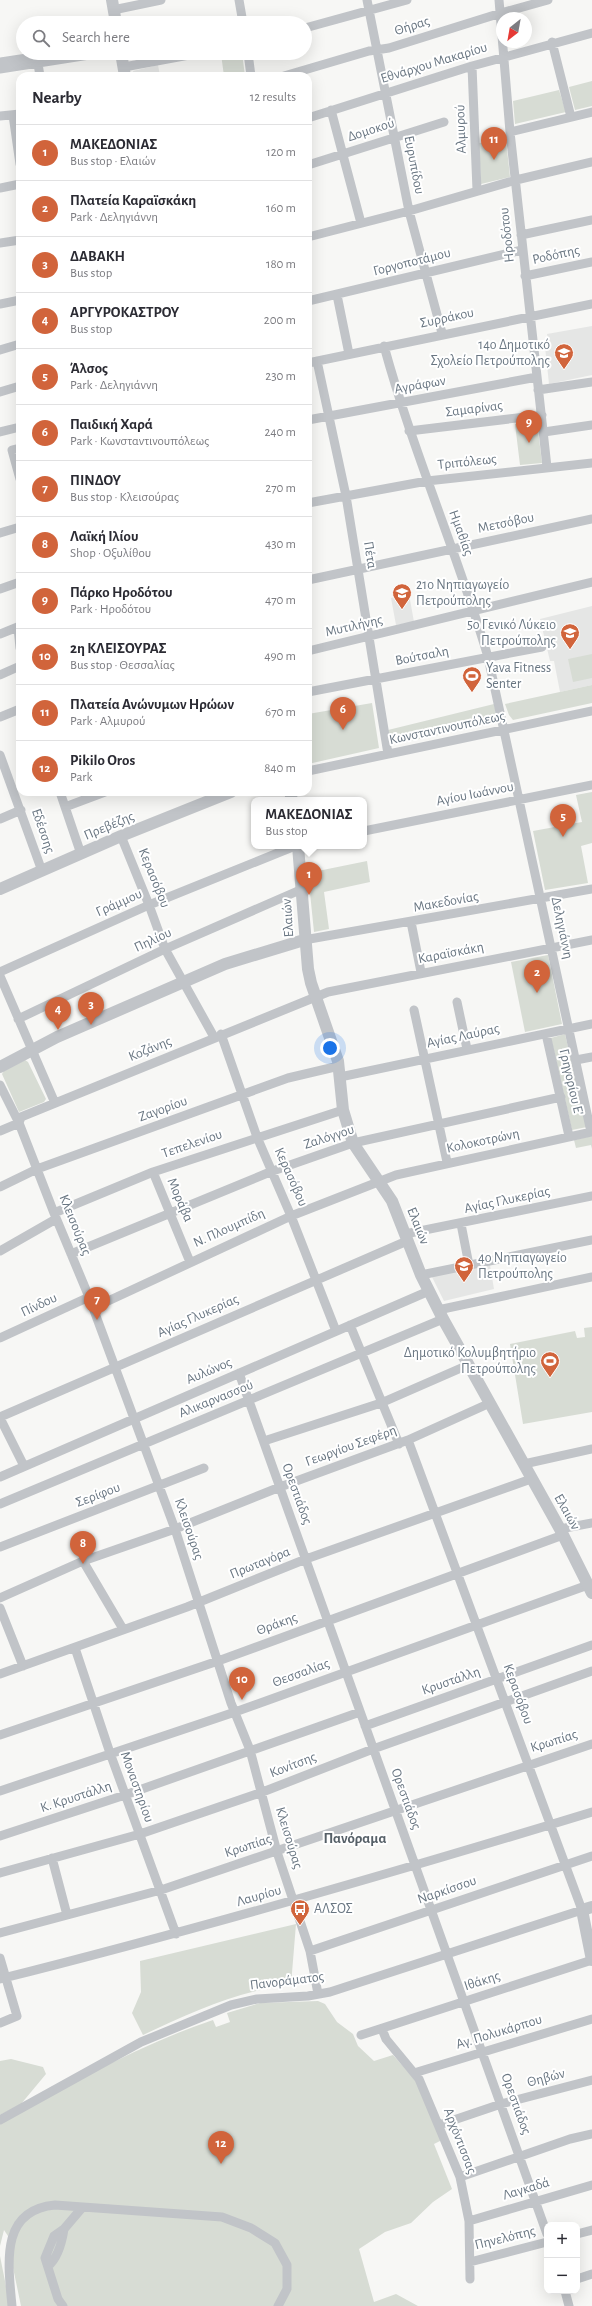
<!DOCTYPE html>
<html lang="en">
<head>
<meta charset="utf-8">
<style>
	body { margin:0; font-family:"Alegreya Sans",sans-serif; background:#f7f7f7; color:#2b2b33 }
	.controls { position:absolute; right:12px; bottom:12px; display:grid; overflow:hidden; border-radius:8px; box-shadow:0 4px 16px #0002 }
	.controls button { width:36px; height:36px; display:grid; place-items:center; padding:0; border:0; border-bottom:1px solid #e1e1e2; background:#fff; color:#2b2b33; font:20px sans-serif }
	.compass { position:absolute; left:496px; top:12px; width:36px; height:36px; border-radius:50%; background:#fff; box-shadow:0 4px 16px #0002; rotate:211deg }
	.you { position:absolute; left:330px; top:1048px; width:14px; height:14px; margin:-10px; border:3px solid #fff; border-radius:50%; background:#1a73e8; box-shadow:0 0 0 6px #1a73e833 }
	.badge { display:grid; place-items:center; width:26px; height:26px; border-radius:50%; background:#d1643b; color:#fff; font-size:13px; font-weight:700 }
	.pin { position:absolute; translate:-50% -33px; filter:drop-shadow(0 1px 2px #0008) }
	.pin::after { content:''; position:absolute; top:21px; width:14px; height:12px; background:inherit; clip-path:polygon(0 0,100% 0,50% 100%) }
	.popup { position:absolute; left:251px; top:797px; width:116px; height:52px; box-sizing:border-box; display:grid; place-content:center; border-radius:8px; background:#fff; filter:drop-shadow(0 1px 3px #0005); font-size:13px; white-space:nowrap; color:#7c7c81 }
	.popup b { font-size:15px; color:#2b2b33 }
	.popup::after { content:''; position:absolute; left:50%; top:100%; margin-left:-8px; border:8px solid transparent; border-top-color:#fff }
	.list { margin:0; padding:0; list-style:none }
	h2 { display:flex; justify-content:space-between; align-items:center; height:52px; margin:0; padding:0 16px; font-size:17px }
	h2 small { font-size:13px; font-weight:400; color:#7c7c81 }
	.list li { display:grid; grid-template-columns:26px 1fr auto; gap:12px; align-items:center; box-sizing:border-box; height:56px; padding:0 16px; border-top:1px solid #e1e1e2 }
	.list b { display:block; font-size:15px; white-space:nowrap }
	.list p { margin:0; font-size:13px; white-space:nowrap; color:#7c7c81 }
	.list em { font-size:13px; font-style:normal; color:#7c7c81 }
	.icon { flex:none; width:22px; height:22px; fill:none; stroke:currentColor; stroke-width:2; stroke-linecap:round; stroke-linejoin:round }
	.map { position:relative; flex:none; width:592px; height:2306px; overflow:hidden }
	.search { position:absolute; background:#fff; box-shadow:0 4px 16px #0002; left:16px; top:16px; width:296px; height:44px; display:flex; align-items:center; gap:10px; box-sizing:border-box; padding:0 14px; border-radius:22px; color:#7c7c81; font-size:15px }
	.panel { position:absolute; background:#fff; box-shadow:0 4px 16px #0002; left:16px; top:72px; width:296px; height:724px; border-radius:12px }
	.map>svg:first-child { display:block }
</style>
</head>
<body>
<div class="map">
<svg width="592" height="2306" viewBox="0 0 592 2306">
	<rect width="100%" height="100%" fill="#f7f7f5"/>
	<path fill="#e5e6e5" d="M158,65L160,76H134L133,71Z
		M592,326V375L549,384L545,347L549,344L547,334Z
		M409,594L414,622L396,625L391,598Z
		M592,606V685L560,692L554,661H550L540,619Z
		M490,1265L494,1289L444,1301L431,1275Z"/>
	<path fill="#d7dcd4" d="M242,53L245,76H224L221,54Z
		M592,81V106L575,110L569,87Z
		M559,90L566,112L515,124L513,101Z
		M506,140L510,177L481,184L479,143Z
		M537,422L542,463L520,465L515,424Z
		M592,654V678L573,682L568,659Z
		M592,685V703L513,720L509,715L505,704Z
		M372,703L379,748L308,764V714Z
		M494,704L498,722L496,723L391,745L388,730Z
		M592,792V843L581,846L588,883L545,890L533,831L582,822L576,795Z
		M367,861L370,882L324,892L329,929L314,932L308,873Z
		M548,955L562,1024L525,1032L511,962Z
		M565,1034L587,1127L572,1130L551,1038Z
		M25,1060L28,1062L46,1099L44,1102L19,1112L2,1074L4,1071Z
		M592,1136V1149L591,1145L576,1148L574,1140Z
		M592,1327V1412L523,1424L510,1344L575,1331L577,1338L585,1337L584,1328Z
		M296,1924L291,1985C239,1990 190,2013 143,2035L132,2013L141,1992L140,1961Z
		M318,2001L325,2004L337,2022L353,2034L358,2046L374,2061L393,2055L417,2082L442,2140L434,2144L452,2189L433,2202L411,2223L385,2232L359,2249L374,2302L396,2294L418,2306H21L11,2258L12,2242L4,2230L0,2246V2122C70,2085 138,2045 213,2020L216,2027L230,2022L227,2013L260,2003Z
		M11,2059L43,2067L46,2074L21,2104L0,2115V2061Z
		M0,2256L10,2306H0Z"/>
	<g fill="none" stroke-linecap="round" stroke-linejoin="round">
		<path stroke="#c1c4c8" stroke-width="9" d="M239,0L243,23
			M367,0L409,211L442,333
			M499,0L510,132L547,467
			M113,10L161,0
			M305,28L407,0
			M552,42L571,117
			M248,53L251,76
			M0,62L60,53
			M38,64L40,76
			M472,66L477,190
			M124,67L200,53
			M0,69L102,53
			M284,76L369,51L389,48L501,13L548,0
			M331,110L361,223
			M13,115L20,164
			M0,116L20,114
			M308,118L472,66L592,33
			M510,132L592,112
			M308,165L444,122
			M0,188L20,184
			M521,235L592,220
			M308,237L409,211L516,180L592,162
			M0,243L20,240
			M525,276L592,262
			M337,295L349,354
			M308,301L522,250
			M0,304L20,300
			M384,346C413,452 457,552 488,657L591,1132
			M0,350L20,344
			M317,361L346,496L388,754
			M308,363L592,304
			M538,390L592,382
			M0,392L20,386
			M308,420L537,377
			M409,431L542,415
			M0,432L20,427
			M544,432L592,425
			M20,448L12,450L20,479
			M308,503L427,481L592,463
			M0,533L20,527
			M308,580L592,519
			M0,589L20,582
			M18,627L20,648
			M0,634L20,626
			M308,651L592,582
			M0,675L20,666
			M308,692L542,647
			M0,717L20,709
			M0,755L42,871
			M308,771L592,711
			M60,792L81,854
			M65,807L105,792
			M0,819L21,810
			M364,831L592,785
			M121,836L149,905L165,949L214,1037
			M411,922L421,972
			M304,940L592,889
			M0,972L149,905L295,846
			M0,976L55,1103
			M457,1002L467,1049
			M414,1010L447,1162
			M18,1019L165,949L300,890
			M221,1034L257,1137L291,1216L336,1331
			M546,1034L569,1136
			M576,1060L592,1057
			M340,1077L592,1024
			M0,1085L19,1123L54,1213L89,1297L175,1529L231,1703L250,1750L277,1852L310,1951L318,1994
			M0,1131L19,1123L21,1117L328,992L592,940
			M153,1172L190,1262
			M0,1187L37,1169L288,1078L339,1066
			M54,1213L153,1172L343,1110
			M461,1224L469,1265
			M405,1234L592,1196
			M0,1251L56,1219
			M71,1254L270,1172L353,1143L561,1097
			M421,1275L592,1240
			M93,1308L291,1216L396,1175L592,1132
			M438,1310L592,1277
			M350,1325L399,1444
			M0,1338L89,1297
			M239,1373L547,2234
			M0,1417L407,1241
			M0,1418L24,1466
			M264,1441L381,1403L468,1365
			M524,1464L592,1449
			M0,1477L429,1291
			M0,1504L443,1319
			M560,1529L592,1523
			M0,1547L204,1468
			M83,1561L123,1629
			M0,1598L83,1561L175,1529L280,1487L408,1440L490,1403
			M0,1608L23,1666
			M75,1648L110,1753L176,1934
			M0,1674L187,1607L306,1559L531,1479
			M365,1726L592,1645
			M0,1735L218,1661L563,1535
			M0,1791L235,1712L588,1585
			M0,1836L125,1795L360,1712
			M52,1858L67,1915
			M0,1873L140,1834L260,1793L373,1749L592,1671
			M0,1933L161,1890L592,1744
			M310,1951L592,1856
			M0,1958L17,2016L0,2023
			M0,1979C199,1929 396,1872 592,1812
			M382,2029L386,2039L419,2079L460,2177L469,2221L470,2279
			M361,2035L592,1960
			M414,2073L592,2019
			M0,2120L141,2042L231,2005L257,1999L308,1996L330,1992L582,1910L408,1440
			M439,2125L501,2104L592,2080
			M460,2177L570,2139L592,2134
			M469,2221L592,2185
			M577,2234L592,2230
			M470,2262L547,2242
			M48,2266C58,2258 62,2242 64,2229
			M577,2279L592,2274
			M565,2291L569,2306
			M12,2306C8,2263 0,2210 55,2205L222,2217L251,2228L275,2243L287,2265V2289L278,2306
			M63,2306L58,2299L45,2258L54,2236L64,2229L81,2209"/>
		<path stroke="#c1c4c8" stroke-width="12" d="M112,0L116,23
			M121,53L125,76
			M290,792L292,800
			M298,846L308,969L311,983L338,1061L343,1110L353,1143L392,1201L421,1275L443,1319L560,1529L592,1593
			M0,889L121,836L231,792
			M0,1067L57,1037L225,964L304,940
			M592,1907L582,1910L592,1960"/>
	</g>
	<defs>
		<symbol id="school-pin" viewBox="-11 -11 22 30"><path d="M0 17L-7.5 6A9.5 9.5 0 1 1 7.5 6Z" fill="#d1643b" stroke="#fff"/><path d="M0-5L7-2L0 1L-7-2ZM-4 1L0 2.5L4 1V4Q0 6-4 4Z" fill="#fff"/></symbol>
		<symbol id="stadium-pin" viewBox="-11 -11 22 30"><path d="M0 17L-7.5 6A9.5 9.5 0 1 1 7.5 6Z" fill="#d1643b" stroke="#fff"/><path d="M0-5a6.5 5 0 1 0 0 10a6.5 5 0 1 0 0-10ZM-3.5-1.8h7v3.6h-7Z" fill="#fff"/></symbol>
		<symbol id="bus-pin" viewBox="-11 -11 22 30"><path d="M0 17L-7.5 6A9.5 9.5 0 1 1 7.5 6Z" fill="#d1643b" stroke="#fff"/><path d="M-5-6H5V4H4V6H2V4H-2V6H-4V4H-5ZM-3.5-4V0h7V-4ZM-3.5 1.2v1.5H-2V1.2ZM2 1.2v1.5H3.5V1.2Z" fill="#fff"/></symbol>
	</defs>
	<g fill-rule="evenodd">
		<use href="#school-pin" x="553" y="342" width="22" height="30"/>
		<use href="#school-pin" x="391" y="582" width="22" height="30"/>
		<use href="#school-pin" x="559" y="622" width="22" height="30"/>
		<use href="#stadium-pin" x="461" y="665" width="22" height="30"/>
		<use href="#school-pin" x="453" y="1255" width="22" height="30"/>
		<use href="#stadium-pin" x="539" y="1350" width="22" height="30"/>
		<use href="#bus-pin" x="289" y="1898" width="22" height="30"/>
	</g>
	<g text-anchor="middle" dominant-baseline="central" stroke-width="4" stroke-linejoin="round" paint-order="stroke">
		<g font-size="14" fill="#697682" stroke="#fff">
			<text transform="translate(412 26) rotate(-18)">Θήρας</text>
			<text transform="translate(434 63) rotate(-17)">Εθνάρχου Μακαρίου</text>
			<text transform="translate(461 129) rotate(-92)">Αλμυρού</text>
			<text transform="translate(371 130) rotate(-18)">Δομοκού</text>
			<text transform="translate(414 165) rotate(79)">Ευρυπίδου</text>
			<text transform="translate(507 235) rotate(-96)">Ηροδότου</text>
			<text transform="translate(556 255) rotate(-12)">Ροδόπης</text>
			<text transform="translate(412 262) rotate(-14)">Γοργοποτάμου</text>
			<text transform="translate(447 318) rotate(-12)">Συρράκου</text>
			<text transform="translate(420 385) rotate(-10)">Αγράφων</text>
			<text transform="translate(474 409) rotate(-7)">Σαμαρίνας</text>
			<text transform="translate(467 462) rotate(-6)">Τριπόλεως</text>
			<text transform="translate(506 523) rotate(-12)">Μετσόβου</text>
			<text transform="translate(461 533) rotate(70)">Ημαθίας</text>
			<text transform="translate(370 555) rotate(81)">Πέτα</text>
			<text transform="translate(354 626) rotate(-13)">Μυτιλήνης</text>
			<text transform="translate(422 656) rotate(-11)">Βούτσαλη</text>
			<text transform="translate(447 728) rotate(-12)">Κωνσταντινουπόλεως</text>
			<text transform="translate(475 794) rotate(-11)">Αγίου Ιωάννου</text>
			<text transform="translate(109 826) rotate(-23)">Πρεβέζης</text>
			<text transform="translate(43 831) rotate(71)">Εδέσσης</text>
			<text transform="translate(154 878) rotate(68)">Κερασόβου</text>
			<text transform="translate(446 902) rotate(-10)">Μακεδονίας</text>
			<text transform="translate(119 903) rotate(-24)">Γράμμου</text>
			<text transform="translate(288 918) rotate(-94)">Ελαιών</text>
			<text transform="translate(562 928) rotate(78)">Δεληγιάννη</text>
			<text transform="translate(153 940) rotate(-25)">Πηλίου</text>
			<text transform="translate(451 953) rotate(-11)">Καραϊσκάκη</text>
			<text transform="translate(463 1036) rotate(-12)">Αγίας Λαύρας</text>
			<text transform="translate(150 1049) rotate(-22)">Κοζάνης</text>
			<text transform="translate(571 1082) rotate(77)">Γρηγορίου Ε'</text>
			<text transform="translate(163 1109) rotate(-20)">Ζαγορίου</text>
			<text transform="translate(329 1137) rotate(-18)">Ζαλόγγου</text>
			<text transform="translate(483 1141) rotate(-12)">Κολοκοτρώνη</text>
			<text transform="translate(192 1144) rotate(-19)">Τεπελενίου</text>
			<text transform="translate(291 1177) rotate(66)">Κερασόβου</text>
			<text transform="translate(180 1200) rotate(67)">Μοράβα</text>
			<text transform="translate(507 1200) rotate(-12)">Αγίας Γλυκερίας</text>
			<text transform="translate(75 1225) rotate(68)">Κλεισούρας</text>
			<text transform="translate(418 1226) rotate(68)">Ελαιών</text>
			<text transform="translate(229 1228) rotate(-24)">N. Πλουμπίδη</text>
			<text transform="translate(39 1305) rotate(-25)">Πίνδου</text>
			<text transform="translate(198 1316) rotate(-24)">Αγίας Γλυκερίας</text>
			<text transform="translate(209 1371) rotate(-23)">Αυλώνος</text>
			<text transform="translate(216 1399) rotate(-22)">Αλικαρνασσού</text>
			<text transform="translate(351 1446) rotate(-20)">Γεωργίου Σεφέρη</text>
			<text transform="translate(297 1494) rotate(70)">Ορεστιάδος</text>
			<text transform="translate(98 1495) rotate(-21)">Σερίφου</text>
			<text transform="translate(567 1512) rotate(61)">Ελαιών</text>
			<text transform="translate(189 1529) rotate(71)">Κλεισούρας</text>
			<text transform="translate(260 1563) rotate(-22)">Πρωταγόρα</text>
			<text transform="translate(277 1624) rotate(-20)">Θράκης</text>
			<text transform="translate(301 1673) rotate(-20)">Θεσσαλίας</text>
			<text transform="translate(451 1681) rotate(-19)">Κρυστάλλη</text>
			<text transform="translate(518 1694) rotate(70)">Κερασόβου</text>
			<text transform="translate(554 1741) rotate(-17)">Κρωπίας</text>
			<text transform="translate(293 1765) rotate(-21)">Κονίτσης</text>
			<text transform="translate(137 1787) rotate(70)">Μοναστηρίου</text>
			<text transform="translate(76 1797) rotate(-18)">Κ. Κρυστάλλη</text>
			<text transform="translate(406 1799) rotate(70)">Ορεστιάδος</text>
			<text transform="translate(289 1838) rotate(73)">Κλεισούρας</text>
			<text transform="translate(248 1846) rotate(-18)">Κρωπίας</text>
			<text transform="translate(447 1890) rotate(-19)">Ναρκίσσου</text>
			<text transform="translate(259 1896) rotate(-16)">Λαυρίου</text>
			<text transform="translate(287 1981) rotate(-7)">Πανοράματος</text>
			<text transform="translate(482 1981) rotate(-18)">Ιθάκης</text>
			<text transform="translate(499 2032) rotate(-17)">Αγ. Πολυκάρπου</text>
			<text transform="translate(546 2078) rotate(-15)">Θηβών</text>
			<text transform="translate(516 2104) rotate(70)">Ορεστιάδος</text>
			<text transform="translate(460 2141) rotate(69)">Αρχόντισσας</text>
			<text transform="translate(526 2189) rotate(-17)">Λαγκαδά</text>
			<text transform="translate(505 2238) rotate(-14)">Πηνελόπης</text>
		</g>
		<g font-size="14" fill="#697682" stroke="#fff" text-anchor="start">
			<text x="550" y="345" text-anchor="end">14ο Δημοτικό<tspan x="550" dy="16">Σχολείο Πετρούπολης</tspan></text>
			<text x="416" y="585">21ο Νηπιαγωγείο<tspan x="416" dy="16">Πετρούπολης</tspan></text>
			<text x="556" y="625" text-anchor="end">5ο Γενικό Λύκειο<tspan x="556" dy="16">Πετρούπολης</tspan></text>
			<text x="486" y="668">Yava Fitness<tspan x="486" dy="16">Senter</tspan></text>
			<text x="478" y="1258">4ο Νηπιαγωγείο<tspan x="478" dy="16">Πετρούπολης</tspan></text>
			<text x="536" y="1353" text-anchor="end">Δημοτικό Κολυμβητήριο<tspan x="536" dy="16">Πετρούπολης</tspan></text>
			<text x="314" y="1909">ΑΛΣΟΣ</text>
		</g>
		<g font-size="15" font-weight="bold" fill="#566068" stroke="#fff">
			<text x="355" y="1838">Πανόραμα</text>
		</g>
	</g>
</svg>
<div class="controls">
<button>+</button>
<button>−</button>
</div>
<svg class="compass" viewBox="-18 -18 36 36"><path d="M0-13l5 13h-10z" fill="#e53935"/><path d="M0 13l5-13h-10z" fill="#7c7c81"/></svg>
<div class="you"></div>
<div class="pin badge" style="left:309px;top:895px">1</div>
<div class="popup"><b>ΜΑΚΕΔΟΝΙΑΣ</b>Bus stop</div>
<div class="pin badge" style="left:537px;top:993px">2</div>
<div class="pin badge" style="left:91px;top:1025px">3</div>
<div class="pin badge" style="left:58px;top:1030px">4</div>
<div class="pin badge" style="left:563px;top:837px">5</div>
<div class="pin badge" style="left:343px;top:730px">6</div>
<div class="pin badge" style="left:97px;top:1320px">7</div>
<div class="pin badge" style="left:83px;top:1564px">8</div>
<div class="pin badge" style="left:529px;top:443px">9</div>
<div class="pin badge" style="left:242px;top:1700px">10</div>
<div class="pin badge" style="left:494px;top:160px">11</div>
<div class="pin badge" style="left:221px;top:2164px">12</div>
<div class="search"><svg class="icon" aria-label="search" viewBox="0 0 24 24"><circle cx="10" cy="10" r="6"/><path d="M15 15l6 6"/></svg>Search here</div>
<section class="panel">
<h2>Nearby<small>12 results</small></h2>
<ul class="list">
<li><span class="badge">1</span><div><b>ΜΑΚΕΔΟΝΙΑΣ</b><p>Bus stop · Ελαιών</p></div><em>120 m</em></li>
<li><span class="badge">2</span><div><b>Πλατεία Καραϊσκάκη</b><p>Park · Δεληγιάννη</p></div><em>160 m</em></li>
<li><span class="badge">3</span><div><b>ΔΑΒΑΚΗ</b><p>Bus stop</p></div><em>180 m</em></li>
<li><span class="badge">4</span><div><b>ΑΡΓΥΡΟΚΑΣΤΡΟΥ</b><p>Bus stop</p></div><em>200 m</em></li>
<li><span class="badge">5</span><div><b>Άλσος</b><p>Park · Δεληγιάννη</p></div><em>230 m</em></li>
<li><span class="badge">6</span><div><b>Παιδική Χαρά</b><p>Park · Κωνσταντινουπόλεως</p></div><em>240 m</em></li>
<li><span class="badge">7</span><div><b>ΠΙΝΔΟΥ</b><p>Bus stop · Κλεισούρας</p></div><em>270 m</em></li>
<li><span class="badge">8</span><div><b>Λαϊκή Ιλίου</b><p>Shop · Οξυλίθου</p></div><em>430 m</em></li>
<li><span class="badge">9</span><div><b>Πάρκο Ηροδότου</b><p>Park · Ηροδότου</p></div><em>470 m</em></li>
<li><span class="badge">10</span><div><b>2η ΚΛΕΙΣΟΥΡΑΣ</b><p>Bus stop · Θεσσαλίας</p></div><em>490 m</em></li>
<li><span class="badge">11</span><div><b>Πλατεία Ανώνυμων Ηρώων</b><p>Park · Αλμυρού</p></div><em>670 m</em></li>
<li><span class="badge">12</span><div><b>Pikilo Oros</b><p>Park</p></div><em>840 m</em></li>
</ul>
</section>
</div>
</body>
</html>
